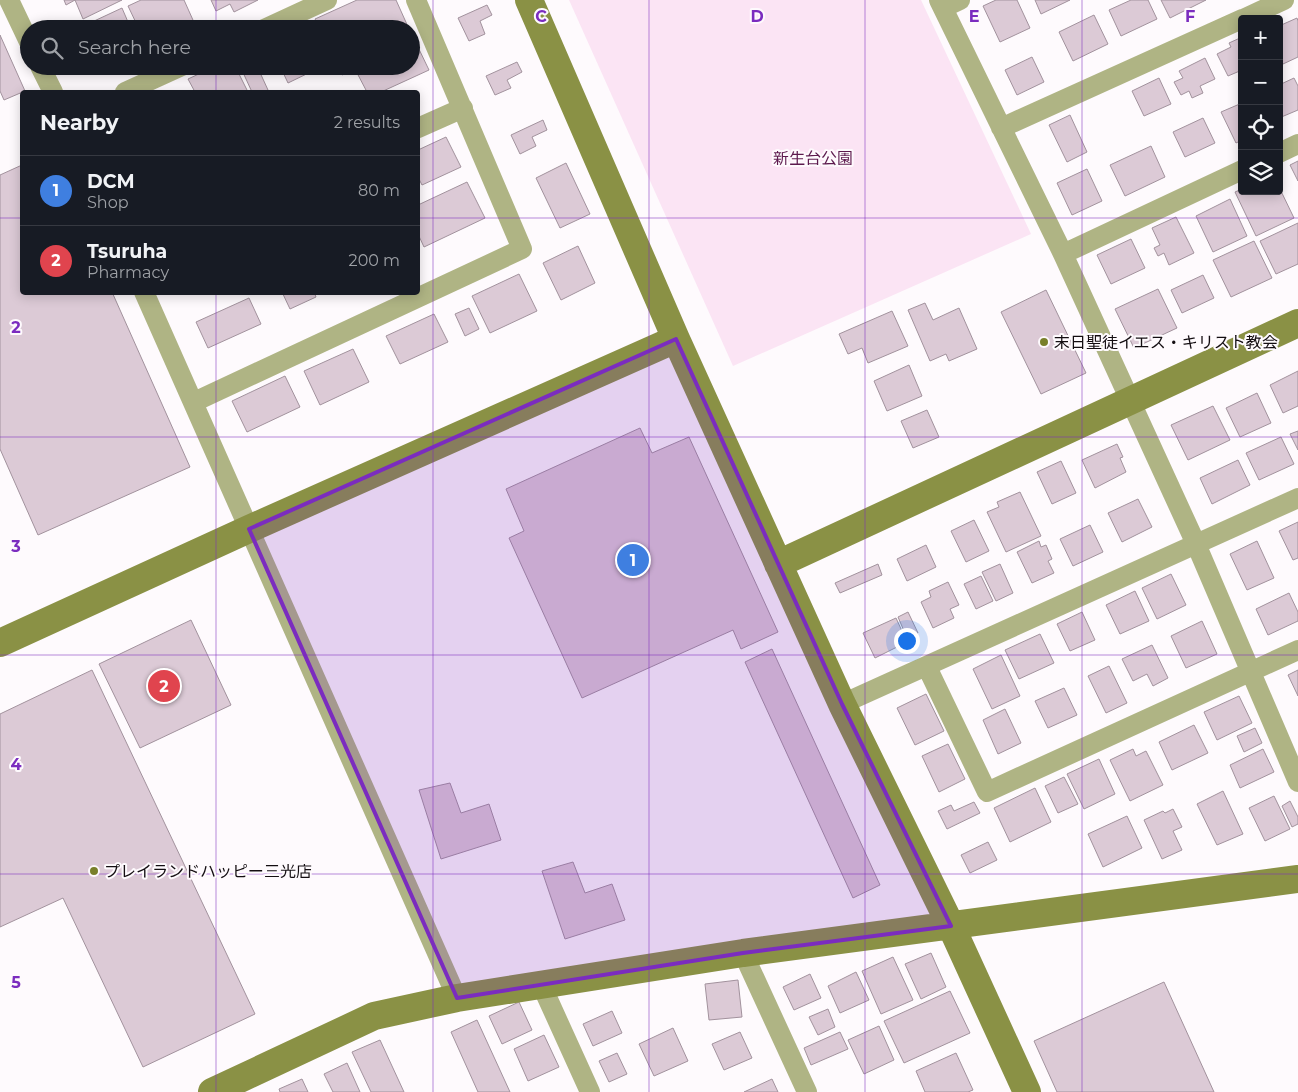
<!DOCTYPE html>
<html lang="en">
<head>
<meta charset="utf-8">
<style>
	body { margin:0; font-family:Montserrat,"Noto Sans JP",sans-serif; background:#20242c; color:#f1f3f6 }
	.controls { position:absolute; right:15px; top:15px; display:grid; overflow:hidden; border-radius:5px; box-shadow:0 2px 12px #0003 }
	.controls button { width:45px; height:45px; display:grid; place-items:center; padding:0; border:0; border-bottom:1px solid #363941; background:#171b24; color:#f1f3f6; font:25px sans-serif }
	.you { position:absolute; left:906px; top:640px; width:18px; height:18px; margin:-12px; border:4px solid #fff; border-radius:50%; background:#1a73e8; box-shadow:0 0 0 8px #1a73e833 }
	.badge { display:grid; place-items:center; width:32px; height:32px; border-radius:50%; background:#0f766e; color:#fff; font-size:16px; font-weight:700 }
	.pin { position:absolute; translate:-50% -50%; border:2px solid #fff; box-shadow:0 1px 5px #0006 }
	.list { margin:0; padding:0; list-style:none }
	h2 { display:flex; justify-content:space-between; align-items:center; height:65px; margin:0; padding:0 20px; font-size:21px }
	h2 small { font-size:16px; font-weight:400; color:#9ea1a6 }
	.list li { display:grid; grid-template-columns:32px 1fr auto; gap:15px; align-items:center; box-sizing:border-box; height:70px; padding:0 20px; border-top:1px solid #363941 }
	.list b { display:block; font-size:19px; white-space:nowrap }
	.list p { margin:0; font-size:16px; white-space:nowrap; color:#9ea1a6 }
	.list em { font-size:16px; font-style:normal; color:#9ea1a6 }
	.icon { flex:none; width:28px; height:28px; fill:none; stroke:currentColor; stroke-width:2; stroke-linecap:round; stroke-linejoin:round }
	.map { position:relative; flex:none; width:1298px; height:1092px; overflow:hidden }
	.search { position:absolute; background:#171b24; box-shadow:0 2px 12px #0003; left:20px; top:20px; width:400px; height:55px; display:flex; align-items:center; gap:12px; box-sizing:border-box; padding:0 18px; border-radius:28px; color:#9ea1a6; font-size:19px }
	.panel { position:absolute; background:#171b24; box-shadow:0 2px 12px #0003; left:20px; top:90px; width:400px; height:205px; border-radius:5px }
	.map>svg:first-child { display:block }
</style>
</head>
<body>
<div class="map">
<svg width="1298" height="1092" viewBox="0 0 1298 1092">
	<rect width="100%" height="100%" fill="#fefafd"/>
	<path fill="#fbe4f4" d="M569,0H921L1031,234L733,366Z"/>
	<path fill="#dccad6" stroke="#a2929d" d="M64,0H122L83,19L75,0L66,5Z
		M141,0H184L197,29H139L128,6Z
		M211,0H258L234,12L230,4L216,11Z
		M357,0H396L409,29H320L315,19Z
		M996,0H1017L1030,28L1000,42L983,6Z
		M1035,0H1070L1041,14Z
		M1131,0H1148L1157,19L1121,36L1109,10Z
		M1161,0H1206L1170,18Z
		M487,5L492,15L480,21L485,34L469,41L458,18Z
		M122,8L131,29H77Z
		M1094,15L1108,44L1073,61L1059,32Z
		M1297,18L1298,21V57L1283,64L1279,56V26Z
		M311,22L314,29H297Z
		M0,35L25,91L4,100L0,91Z
		M1240,38L1242,42V70L1228,76L1217,54L1231,47L1229,43Z
		M416,43L429,70L381,92H367L356,71L367,66H411V46Z
		M1032,57L1044,82L1017,95L1005,70Z
		M1205,58L1215,79L1200,86L1203,93L1192,98L1189,91L1181,95L1174,82L1183,78L1179,71Z
		M517,62L522,72L507,80L511,88L495,95L486,76Z
		M216,66H235L248,92H195L188,79Z
		M240,66H257L268,90L263,92H252Z
		M280,66H323L288,83Z
		M337,66H360L342,75Z
		M1159,78L1171,104L1144,116L1132,91Z
		M1294,78L1298,86V110L1279,118V85Z
		M1242,103V140L1236,143L1221,112Z
		M1070,115L1087,152L1067,162L1049,125Z
		M1203,118L1215,143L1185,157L1173,132Z
		M543,120L547,130L532,137L536,146L520,154L511,135Z
		M446,137L461,167L422,185L418,177V150Z
		M1151,146L1165,177L1125,196L1110,165Z
		M1298,161V181L1290,165Z
		M566,163L590,214L560,228L536,178Z
		M22,165V292H112L190,467L38,535L0,449V175Z
		M1087,169L1102,201L1072,215L1057,183Z
		M467,182L485,218L424,247L418,234V205Z
		M1279,187L1294,218L1256,236L1235,192L1242,189V191H1279Z
		M1230,199L1247,236L1213,252L1196,216Z
		M1176,217L1194,253L1169,265L1164,253L1158,256L1154,248L1160,245L1152,228Z
		M1298,223V264L1276,274L1260,241Z
		M1131,239L1145,268L1111,284L1097,255Z
		M1254,241L1272,278L1231,297L1213,260Z
		M578,246L595,283L561,300L543,263Z
		M519,274L537,311L490,333L472,296Z
		M1203,275L1214,298L1182,313L1171,290Z
		M1158,289L1177,328L1134,348L1115,309Z
		M1046,290L1086,373L1041,394L1001,312Z
		M282,292H314L316,297L290,309Z
		M249,298L261,324L208,348L196,322Z
		M925,303L933,320L959,308L977,349L949,361L946,354L930,361L908,310Z
		M469,308L479,329L465,336L455,314Z
		M892,311L908,346L868,363L862,348L848,354L839,334Z
		M434,314L448,342L400,364L386,336Z
		M353,349L369,382L320,405L304,371Z
		M909,365L922,396L887,411L874,381Z
		M1298,371V406L1283,413L1270,385Z
		M285,376L300,407L247,432L232,401Z
		M1257,393L1271,423L1240,437L1226,408Z
		M1213,406L1230,440L1188,460L1171,425Z
		M927,410L939,437L913,448L901,421Z
		M640,428L652,453L689,437L778,632L741,649L733,630L582,698L509,538L524,531L506,489Z
		M1298,431V450L1290,434Z
		M1281,437L1294,464L1259,480L1246,453Z
		M1117,444L1123,457L1120,458L1126,472L1095,488L1082,460Z
		M1238,460L1250,485L1212,504L1200,478Z
		M1061,461L1076,493L1052,504L1037,472Z
		M1020,492L1041,536L1006,552L987,512L999,507L997,502Z
		M1138,499L1152,527L1122,542L1108,513Z
		M974,520L989,551L966,562L951,531Z
		M1298,522V558L1293,560L1279,531Z
		M1090,525L1103,552L1073,566L1060,539Z
		M1039,541L1041,547L1046,545L1052,559L1048,561L1054,573L1032,583L1017,552Z
		M1257,541L1274,578L1247,590L1230,554Z
		M926,545L936,567L907,581L897,559Z
		M878,564L882,575L840,593L835,583Z
		M1000,564L1013,593L996,601L982,572Z
		M1171,574L1186,605L1157,619L1142,588Z
		M981,576L993,601L976,609L964,584Z
		M948,582L959,605L950,609L954,618L933,628L921,602L931,597L929,591Z
		M1135,591L1149,621L1120,634L1106,605Z
		M1289,593L1298,612V621L1268,635L1256,609Z
		M908,612L918,633L907,638L898,617Z
		M1082,612L1095,640L1070,651L1057,624Z
		M896,618L907,642L875,658L863,633Z
		M191,620L231,705L140,748L99,664Z
		M1202,621L1217,654L1186,668L1171,636Z
		M1040,634L1054,663L1019,679L1005,650Z
		M1152,645L1168,678L1153,686L1147,674L1133,681L1122,659Z
		M772,649L880,885L853,898L745,662Z
		M1001,655L1020,696L992,709L973,669Z
		M1109,666L1127,703L1106,713L1088,676Z
		M92,670L255,1014L143,1067L63,898L0,927V714Z
		M1298,670V696L1288,675Z
		M1064,688L1077,715L1048,728L1035,701Z
		M926,694L944,731L915,745L897,708Z
		M1239,696L1252,723L1217,740L1204,712Z
		M1005,709L1021,743L998,754L983,720Z
		M1194,725L1208,753L1172,770L1159,742Z
		M1255,728L1262,743L1244,752L1237,736Z
		M948,744L965,779L939,792L922,756Z
		M1133,749L1136,756L1146,751L1163,785L1130,801L1110,760Z
		M1263,749L1274,772L1240,788L1230,765Z
		M1099,759L1115,794L1084,809L1067,774Z
		M1064,777L1078,804L1058,813L1045,786Z
		M450,783L461,813L489,804L501,840L441,859L419,790Z
		M1035,788L1051,822L1010,842L994,808Z
		M1223,791L1243,834L1217,845L1197,804Z
		M1274,796L1290,829L1265,841L1249,808Z
		M1290,801L1298,817V824L1292,827L1282,806Z
		M974,802L980,813L947,829L938,811L951,805L954,811Z
		M1173,809L1182,827L1173,831L1182,850L1162,859L1144,820L1163,811L1165,813Z
		M1127,816L1142,848L1103,867L1088,834Z
		M988,842L997,860L970,873L961,855Z
		M573,862L585,893L612,884L625,920L565,939L542,871Z
		M931,953L946,987L921,999L905,964Z
		M893,957L913,1000L881,1014L862,971Z
		M856,972L869,1000L840,1013L828,986Z
		M810,974L821,998L794,1010L783,987Z
		M738,980L742,1017L709,1020L705,984Z
		M1164,982L1214,1092H1057L1034,1041Z
		M950,991L970,1033L904,1063L884,1021Z
		M519,1002L532,1030L502,1044L489,1016Z
		M828,1009L835,1027L818,1035L809,1017Z
		M612,1011L622,1033L593,1046L583,1024Z
		M477,1020L510,1092H478L451,1032Z
		M879,1026L894,1060L864,1074L848,1040Z
		M673,1028L688,1061L654,1076L639,1044Z
		M740,1032L752,1058L724,1070L712,1044Z
		M840,1032L848,1049L811,1065L804,1048Z
		M544,1035L559,1067L528,1081L514,1049Z
		M380,1040L404,1092H371L352,1052Z
		M617,1053L627,1074L609,1082L599,1061Z
		M956,1053L973,1090L968,1092H925L916,1071Z
		M347,1063L360,1092H333L324,1074Z
		M302,1079L308,1092H280L279,1089Z
		M772,1079L778,1092H744Z"/>
	<g fill="none" stroke-linecap="round" stroke-linejoin="round">
		<path stroke="#afb484" stroke-width="20" d="M9,0L29,42
			M939,0L1063,254L1196,544L1298,782
			M943,8L960,0
			M1243,19L1284,0
			M264,29L327,0
			M40,66L53,92
			M125,92L182,66
			M418,128L463,108
			M1001,128L1242,19
			M1279,153L1298,144
			M1063,254L1242,170
			M144,292L457,998
			M194,402L522,249L416,0
			M927,667L987,792L1298,650
			M842,704L1298,498
			M743,953L807,1092
			M541,984L590,1092"/>
		<path stroke="#8a9145" stroke-width="28" d="M529,0L676,339L842,704L951,926L1027,1092
			M778,564L1298,323
			M0,643L249,529L676,339
			M212,1092L374,1016L457,998L743,953L1298,879"/>
	</g>
	<path fill="#7b2cbf" fill-opacity="0.2" stroke="#7b2cbf" stroke-width="4" stroke-linejoin="round" d="M676,339L842,704L951,926L743,953L457,998L249,529Z"/>
	<path fill="none" stroke="#7b2cbf" stroke-width="1" stroke-opacity="0.55" d="M216,0V29M433,0V1092M649,0V1092M865,0V1092M1082,0V1092M216,66V92M0,218H22M418,218H1298M216,292V1092M0,437H1298M0,655H1298M0,874H1298"/>
	<g fill="#787f29" stroke="#fefafd" stroke-width="2">
		<circle cx="1044" cy="342" r="5"/>
		<circle cx="94" cy="871" r="5"/>
	</g>
	<g text-anchor="middle" dominant-baseline="central" stroke-width="4" stroke-linejoin="round" paint-order="stroke">
		<g font-size="16" fill="#5d1a4e" stroke="#fefafd">
			<text x="813" y="158">新生台公園</text>
		</g>
		<g font-size="16" fill="#130d11" stroke="#fefafd" text-anchor="start">
			<text x="1054" y="342">末日聖徒イエス・キリスト教会</text>
			<text x="104" y="871">プレイランドハッピー三光店</text>
		</g>
	</g>
	<g font-size="16" text-anchor="middle" font-weight="bold" fill="#7b2cbf" stroke="#fefafd" stroke-width="4" stroke-linejoin="round" paint-order="stroke">
		<text x="541" y="22">C</text>
		<text x="757" y="22">D</text>
		<text x="974" y="22">E</text>
		<text x="1190" y="22">F</text>
		<text x="16" y="333">2</text>
		<text x="16" y="552">3</text>
		<text x="16" y="770">4</text>
		<text x="16" y="988">5</text>
	</g>
</svg>
<div class="controls">
<button>+</button>
<button>−</button>
<button><svg class="icon" aria-label="locate" viewBox="0 0 24 24"><circle cx="12" cy="12" r="6"/><path d="M12 2v4M12 18v4M2 12h4M18 12h4"/></svg></button>
<button><svg class="icon" aria-label="layers" viewBox="0 0 24 24"><path d="M12 4l9 5-9 5-9-5zM3 14l9 5 9-5"/></svg></button>
</div>
<div class="you"></div>
<div class="pin badge" style="left:633px;top:560px;background:#3f7fe0">1</div>
<div class="pin badge" style="left:164px;top:686px;background:#e0444e">2</div>
<div class="search"><svg class="icon" aria-label="search" viewBox="0 0 24 24"><circle cx="10" cy="10" r="6"/><path d="M15 15l6 6"/></svg>Search here</div>
<section class="panel">
<h2>Nearby<small>2 results</small></h2>
<ul class="list">
<li><span class="badge" style="background:#3f7fe0">1</span><div><b>DCM</b><p>Shop</p></div><em>80 m</em></li>
<li><span class="badge" style="background:#e0444e">2</span><div><b>Tsuruha</b><p>Pharmacy</p></div><em>200 m</em></li>
</ul>
</section>
</div>
</body>
</html>
